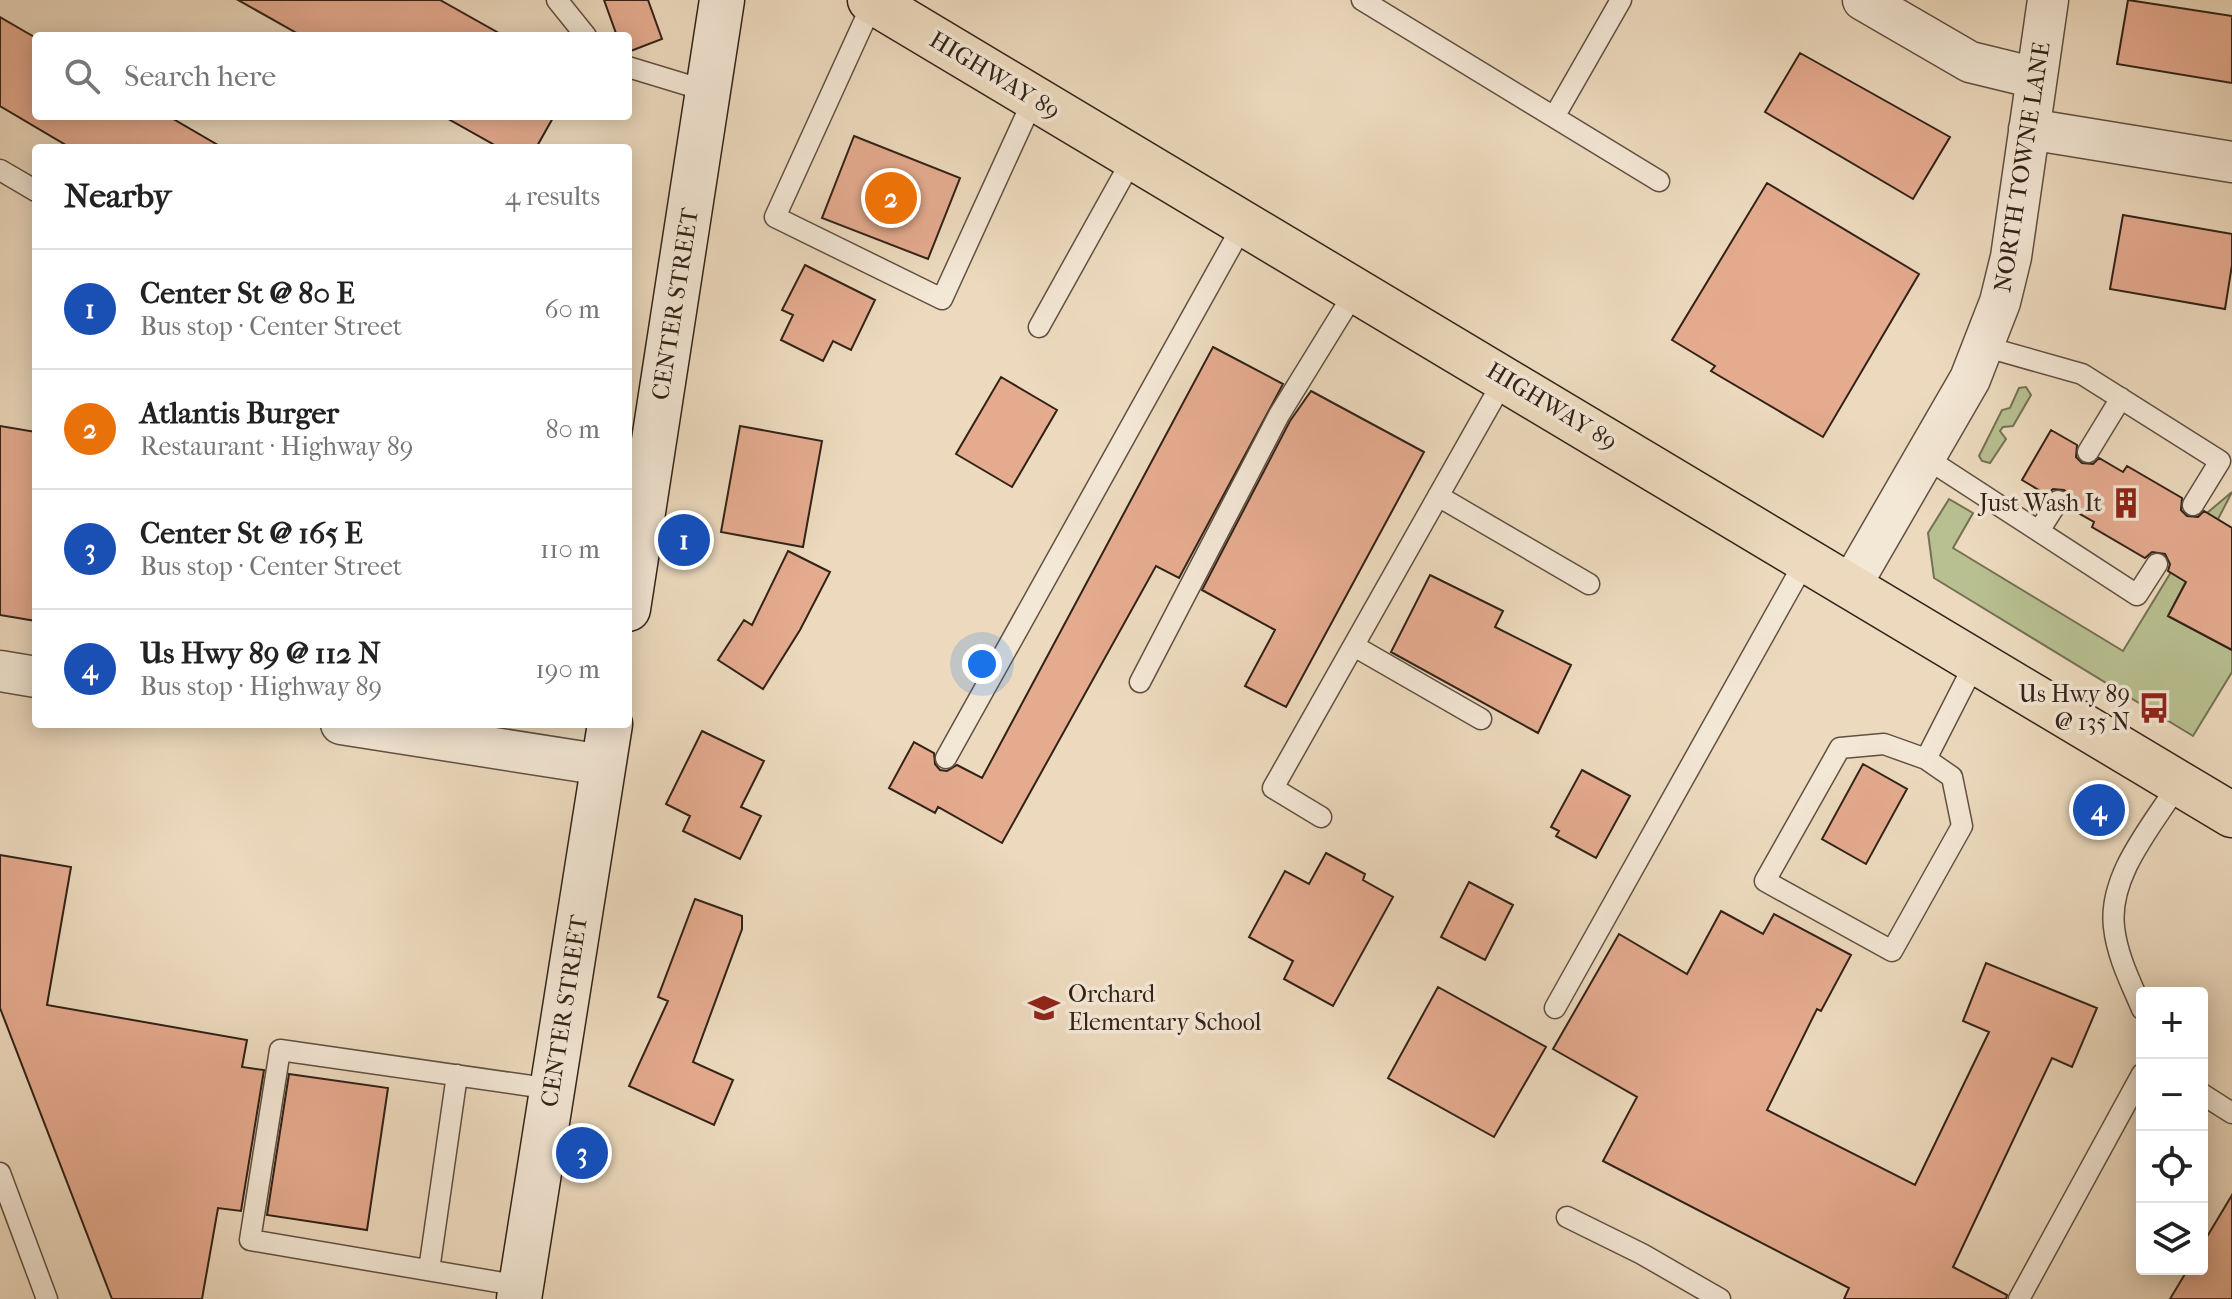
<!DOCTYPE html>
<html lang="en">
<head>
<meta charset="utf-8">
<style>
	body { margin:0; font-family:"IM FELL French Canon",serif; background:#f2f2f2; color:#222 }
	.controls { position:absolute; right:24px; bottom:24px; display:grid; overflow:hidden; border-radius:8px; box-shadow:0 4px 20px #0003 }
	.controls button { width:72px; height:72px; display:grid; place-items:center; padding:0; border:0; border-bottom:2px solid #e0e0e0; background:#fff; color:#222; font:40px sans-serif }
	.you { position:absolute; left:982px; top:664px; width:28px; height:28px; margin:-20px; border:6px solid #fff; border-radius:50%; background:#1a73e8; box-shadow:0 0 0 12px #1a73e833 }
	.badge { display:grid; place-items:center; width:52px; height:52px; border-radius:50%; background:#8f2418; color:#fff; font-size:26px; font-weight:700 }
	.pin { position:absolute; translate:-50% -50%; border:4px solid #fff; box-shadow:0 2px 8px #0006 }
	.list { margin:0; padding:0; list-style:none }
	h2 { display:flex; justify-content:space-between; align-items:center; height:104px; margin:0; padding:0 32px; font-size:34px }
	h2 small { font-size:26px; font-weight:400; color:#767676 }
	.list li { display:grid; grid-template-columns:52px 1fr auto; gap:24px; align-items:center; box-sizing:border-box; height:120px; padding:0 32px; border-top:2px solid #e0e0e0 }
	.list b { display:block; font-size:30px; white-space:nowrap }
	.list p { margin:0; font-size:26px; white-space:nowrap; color:#767676 }
	.list em { font-size:26px; font-style:normal; color:#767676 }
	.icon { flex:none; width:44px; height:44px; fill:none; stroke:currentColor; stroke-width:2; stroke-linecap:round; stroke-linejoin:round }
	.map { position:relative; flex:none; width:2232px; height:1299px; overflow:hidden }
	.search { position:absolute; background:#fff; box-shadow:0 4px 20px #0003; left:32px; top:32px; width:600px; height:88px; display:flex; align-items:center; gap:20px; box-sizing:border-box; padding:0 28px; border-radius:8px; color:#767676; font-size:30px }
	.panel { position:absolute; background:#fff; box-shadow:0 4px 20px #0003; left:32px; top:144px; width:600px; height:584px; border-radius:8px }
	.map>svg:first-child { display:block }
</style>
</head>
<body>
<div class="map">
<svg width="2232" height="1299" viewBox="0 0 2232 1299">
	<rect width="100%" height="100%" fill="#eddabe"/>
	<filter id="stains"><feTurbulence type="fractalNoise" baseFrequency=".0025" numOctaves="4"/><feColorMatrix values="0 0 0 0 .2 0 0 0 0 .09 0 0 0 0 .02 0 0 0 .5 -.17"/></filter>
	<radialGradient id="worn" r=".72"><stop offset=".6" stop-color="#630" stop-opacity="0"/><stop offset="1" stop-color="#630" stop-opacity=".3"/></radialGradient>
	<path fill="#b8c091" stroke="#747154" stroke-width="2" d="M2026,387L2031,395L2013,426L2003,427L2000,431L2006,439L1990,463L1982,461L1979,456L2002,410L2010,408L2019,388Z
		M2232,492L2168,616L2232,650V672L2193,736L1934,578L1928,533L1949,499L1973,513L1953,548L2123,651L2207,513Z"/>
	<path fill="#e5ab8f" stroke="#312218" stroke-width="2" d="M238,0H440L504,36H302Z
		M604,0H648L662,39L628,52V36H617Z
		M2128,0L2232,16V83L2117,64Z
		M0,17L36,38V116H168L223,148H71L0,106Z
		M1800,53L1950,137L1913,199L1765,112Z
		M443,116H554L536,148H500Z
		M854,136L960,178L928,259L822,218Z
		M1767,183L1919,274L1823,437L1711,371L1715,366L1672,340Z
		M2123,215L2232,234V265L2225,309L2110,289Z
		M805,265L875,300L851,350L833,341L823,361L781,340L793,315L782,310Z
		M1213,347L1283,384L1179,578L1156,566L1002,843L938,807L935,813L889,788L914,742L934,753L935,764L940,770L947,771L957,765L982,778Z
		M1001,377L1057,410L1012,487L956,454Z
		M1311,391L1424,452L1286,707L1245,686L1275,630L1202,590L1290,421Z
		M0,426L36,432V621L0,615Z
		M740,426L822,441L803,547L721,532Z
		M2051,430L2077,445L2076,457L2082,463L2093,464L2099,458L2123,472L2127,466L2182,498L2181,510L2187,516L2198,517L2204,511L2232,528V650L2168,616L2186,582L2168,571L2170,564L2165,554L2152,552L2145,558L2092,527L2094,522L2069,508L2070,496L2064,490L2053,489L2047,495L2022,480Z
		M788,551L830,572L800,630L763,689L718,660L744,620L752,625Z
		M1430,575L1503,611L1495,627L1571,665L1538,733L1391,652Z
		M702,731L764,761L741,807L761,816L740,859L683,831L690,816L666,804Z
		M1863,764L1907,789L1866,864L1822,839Z
		M1582,770L1630,796L1596,858L1556,836L1559,831L1551,827Z
		M1326,853L1365,874L1363,880L1393,897L1333,1006L1284,979L1293,961L1249,937L1285,871L1309,884Z
		M0,855L71,867L47,1005L247,1040L242,1067L264,1070L241,1211L218,1208L202,1299H112L0,1008Z
		M1469,882L1513,905L1485,960L1441,937Z
		M695,899L742,916V929L693,1062L733,1080L714,1125L629,1086L668,1001L658,997Z
		M1721,911L1763,934L1774,914L1851,955L1821,1011L1817,1009L1767,1110L1915,1185L1989,1032L1963,1021L1986,963L2097,1008L2072,1067L2052,1058L1953,1267L2007,1295L2006,1299H1844L1849,1288L1603,1161L1637,1097L1553,1049L1619,934L1687,974Z
		M1438,987L1546,1047L1494,1137L1388,1078Z
		M289,1074L388,1088L367,1230L267,1215Z
		M2232,1195V1299H2170L2188,1269H2202V1245Z"/>
	<g fill="none" stroke-linecap="round" stroke-linejoin="round">
		<defs>
			<path id="lane" d="M557,0L586,36
				M1362,0L1659,181
				M873,2L775,217L942,299L1034,98
				M628,67L707,91
				M1554,117L1621,0
				M0,170L36,191
				M1039,327L1133,158
				M1983,346L2082,374L2220,461L2193,505
				M2088,452L2121,398
				M1926,458L2137,595L2157,564
				M1438,496L1589,584
				M2039,531L2058,501
				M1354,646L1481,719
				M1140,682L1279,415L1356,290
				M946,758L1244,223
				M1926,759L1884,744L1840,748L1765,881L1892,951L1962,826L1952,777L1926,759L1976,661
				M1321,817L1273,788L1505,378
				M1555,1008L1807,558
				M2142,1009C2131,983 2117,956 2114,927C2108,875 2153,825 2179,783
				M2202,1094L2232,1113
				M0,1173L47,1299
				M1567,1217L1642,1254L1720,1299
				M429,1270L457,1075
				M521,1286L250,1240L280,1050L552,1089
				M2019,1299L2142,1074"/>
			<path id="street" d="M1863,0L1970,62L2036,78
				M2029,129L2232,162
				M1851,585L1970,379L2000,302L2011,257L2048,0
				M0,671L36,677
				M341,724L603,765"/>
			<path id="secondary" d="M628,609L722,0
				M519,1299L610,724"/>
			<path id="primary" d="M870,0L2232,815"/>
		</defs>
		<use href="#lane" stroke="#605042" stroke-width="23"/>
		<use href="#street" stroke="#605042" stroke-width="43"/>
		<use href="#secondary" stroke="#312218" stroke-width="47"/>
		<use href="#primary" stroke="#312218" stroke-width="47"/>
		<use href="#lane" stroke="#f3e7d5" stroke-width="20"/>
		<use href="#street" stroke="#f3e7d5" stroke-width="40"/>
		<use href="#secondary" stroke="#f3e7d5" stroke-width="44"/>
		<use href="#primary" stroke="#eddabe" stroke-width="44"/>
	</g>
	<defs>
		<symbol id="building-bare" viewBox="-9 -9 18 18"><path d="M-4-6H4V6H1V3H-1V6H-4ZM-2.5-4.3h1.7v1.8h-1.7ZM.8-4.3h1.7v1.8H.8ZM-2.5-1h1.7V.8h-1.7ZM.8-1h1.7V.8H.8Z" fill="#8f2418" stroke="#f3e7d5" stroke-width="2.5" paint-order="stroke"/></symbol>
		<symbol id="bus-bare" viewBox="-9 -9 18 18"><path d="M-5-6H5V4H4V6H2V4H-2V6H-4V4H-5ZM-3.5-4V0h7V-4ZM-3.5 1.2v1.5H-2V1.2ZM2 1.2v1.5H3.5V1.2Z" fill="#8f2418" stroke="#f3e7d5" stroke-width="2.5" paint-order="stroke"/></symbol>
		<symbol id="school-bare" viewBox="-9 -9 18 18"><path d="M0-5L7-2L0 1L-7-2ZM-4 1L0 2.5L4 1V4Q0 6-4 4Z" fill="#8f2418" stroke="#f3e7d5" stroke-width="2.5" paint-order="stroke"/></symbol>
	</defs>
	<g fill-rule="evenodd">
		<use href="#building-bare" x="2104" y="481" width="44" height="44"/>
		<use href="#bus-bare" x="2132" y="686" width="44" height="44"/>
		<use href="#school-bare" x="1022" y="986" width="44" height="44"/>
	</g>
	<g text-anchor="middle" dominant-baseline="central" stroke-width="7" stroke-linejoin="round" paint-order="stroke">
		<g font-size="24" fill="#312218" stroke="#f3e7d5">
			<text transform="translate(995 75) rotate(31)">HIGHWAY 89</text>
			<text transform="translate(2022 167) rotate(-81)">NORTH TOWNE LANE</text>
			<text transform="translate(675 304) rotate(-81)">CENTER STREET</text>
			<text transform="translate(1552 406) rotate(31)">HIGHWAY 89</text>
			<text transform="translate(564 1011) rotate(-81)">CENTER STREET</text>
		</g>
		<g font-size="24" fill="#312218" stroke="#f3e7d5" text-anchor="end">
			<text x="2102" y="503">Just Wash It</text>
			<text x="2130" y="694">Us Hwy 89<tspan x="2130" dy="28">@ 135 N</tspan></text>
			<text x="1068" y="994" text-anchor="start">Orchard<tspan x="1068" dy="28">Elementary School</tspan></text>
		</g>
	</g>
	<rect width="100%" height="100%" filter="url(#stains)"/>
	<rect width="100%" height="100%" fill="url(#worn)"/>
</svg>
<div class="controls">
<button>+</button>
<button>−</button>
<button><svg class="icon" aria-label="locate" viewBox="0 0 24 24"><circle cx="12" cy="12" r="6"/><path d="M12 2v4M12 18v4M2 12h4M18 12h4"/></svg></button>
<button><svg class="icon" aria-label="layers" viewBox="0 0 24 24"><path d="M12 4l9 5-9 5-9-5zM3 14l9 5 9-5"/></svg></button>
</div>
<div class="you"></div>
<div class="pin badge" style="left:684px;top:540px;background:#1a4fb4">1</div>
<div class="pin badge" style="left:891px;top:198px;background:#e8710a">2</div>
<div class="pin badge" style="left:582px;top:1153px;background:#1a4fb4">3</div>
<div class="pin badge" style="left:2099px;top:810px;background:#1a4fb4">4</div>
<div class="search"><svg class="icon" aria-label="search" viewBox="0 0 24 24"><circle cx="10" cy="10" r="6"/><path d="M15 15l6 6"/></svg>Search here</div>
<section class="panel">
<h2>Nearby<small>4 results</small></h2>
<ul class="list">
<li><span class="badge" style="background:#1a4fb4">1</span><div><b>Center St @ 80 E</b><p>Bus stop · Center Street</p></div><em>60 m</em></li>
<li><span class="badge" style="background:#e8710a">2</span><div><b>Atlantis Burger</b><p>Restaurant · Highway 89</p></div><em>80 m</em></li>
<li><span class="badge" style="background:#1a4fb4">3</span><div><b>Center St @ 165 E</b><p>Bus stop · Center Street</p></div><em>110 m</em></li>
<li><span class="badge" style="background:#1a4fb4">4</span><div><b>Us Hwy 89 @ 112 N</b><p>Bus stop · Highway 89</p></div><em>190 m</em></li>
</ul>
</section>
</div>
</body>
</html>
